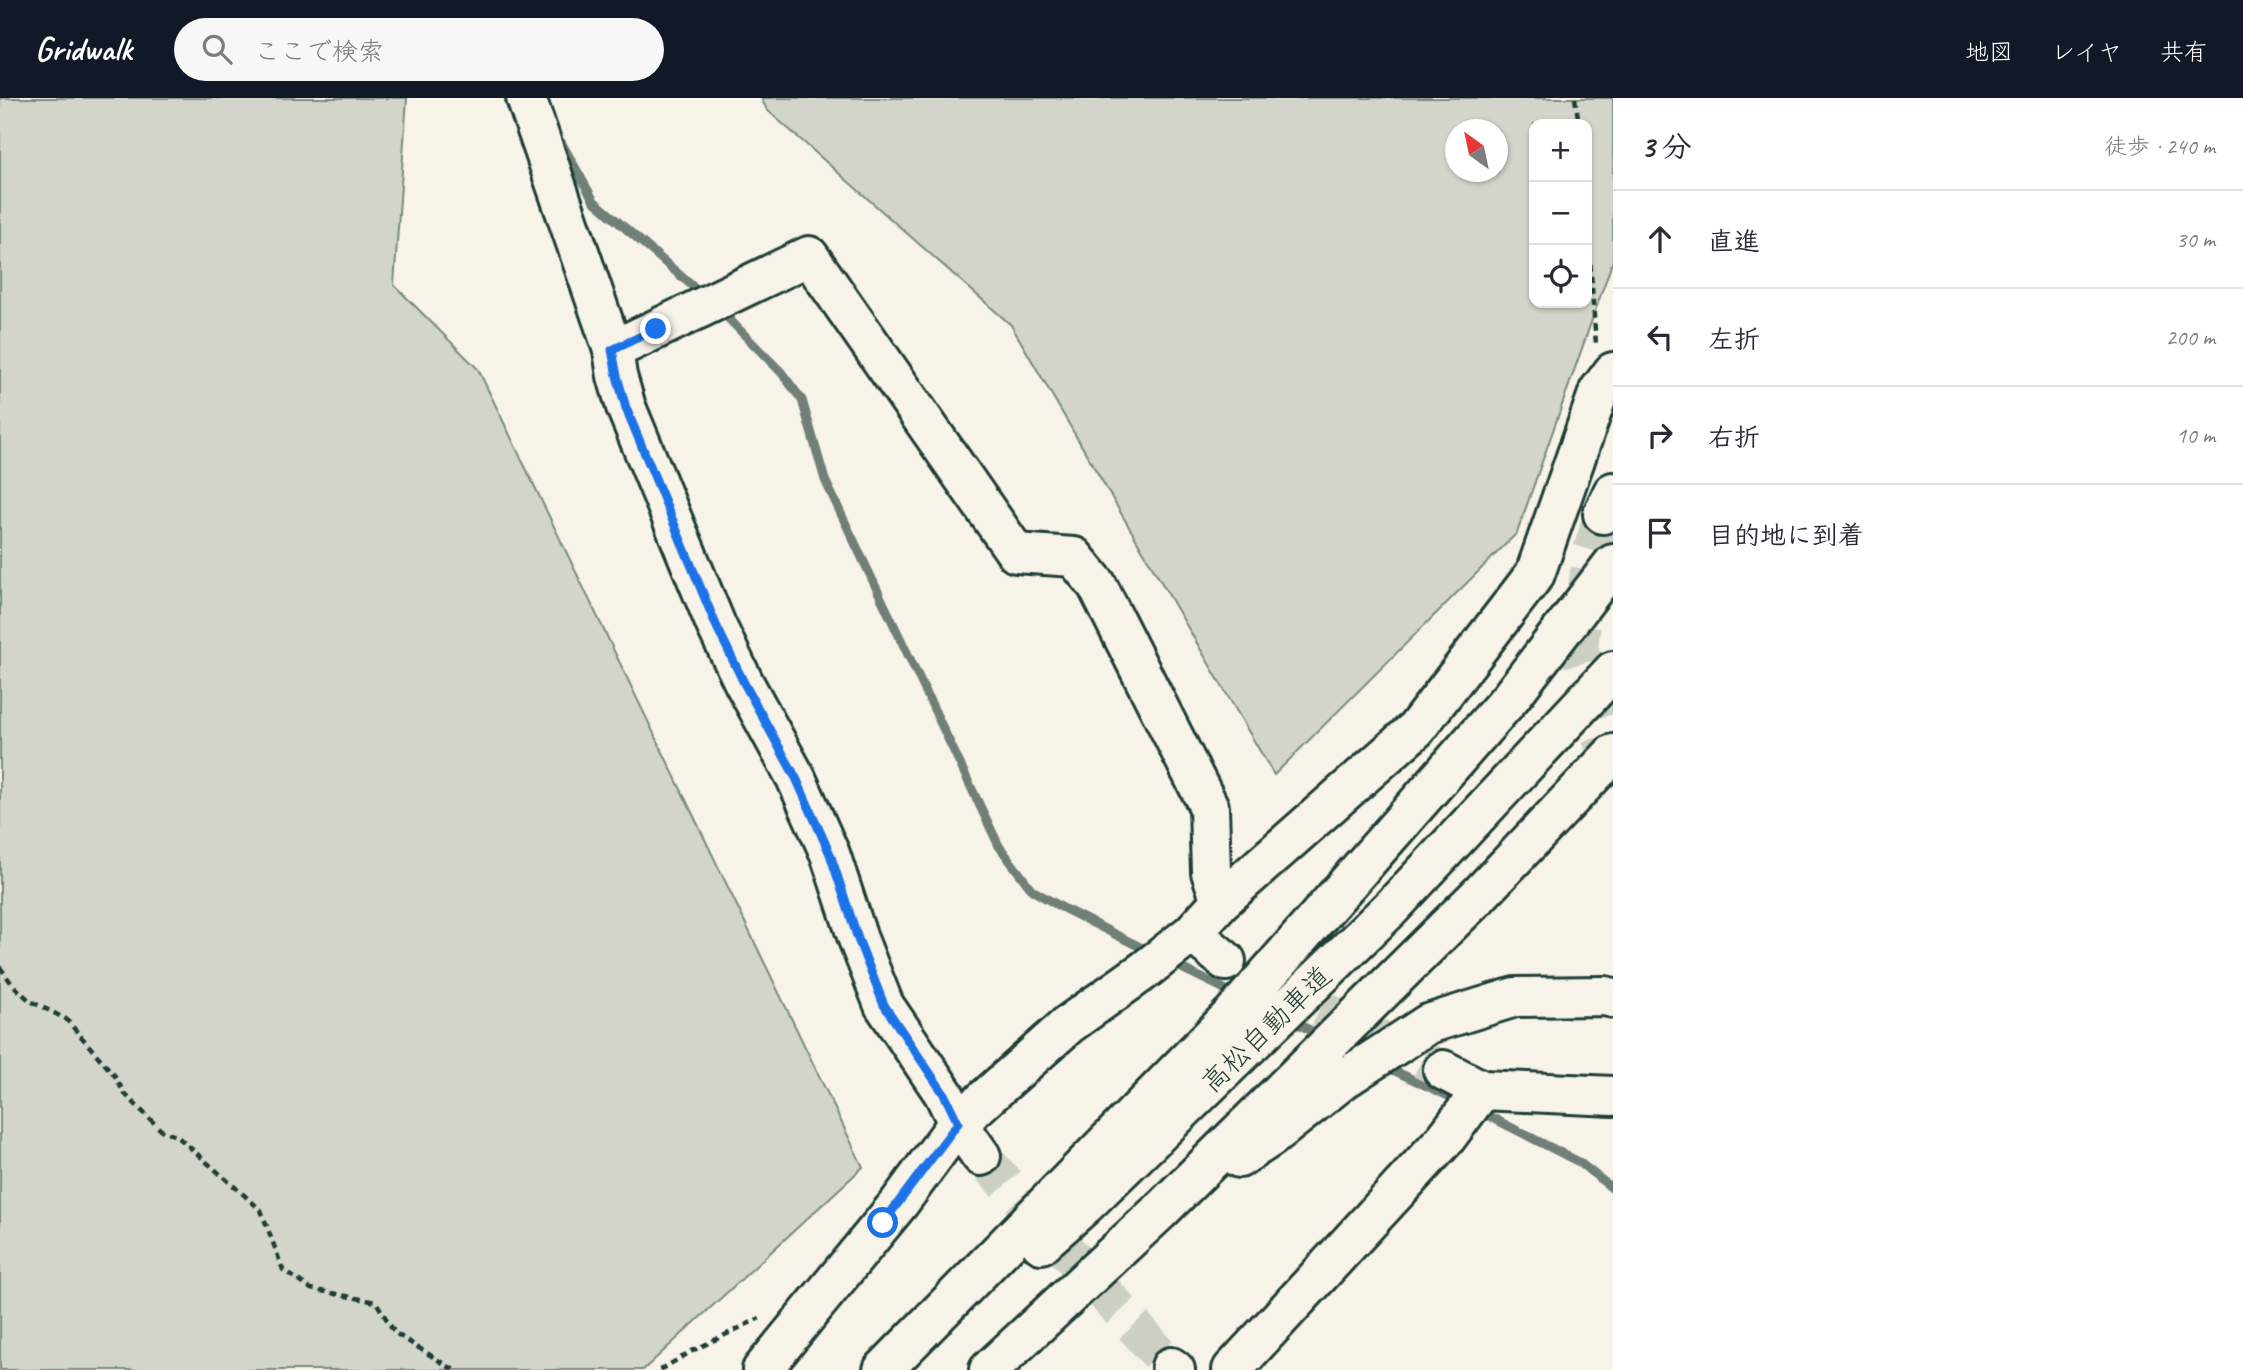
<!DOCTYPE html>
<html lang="ja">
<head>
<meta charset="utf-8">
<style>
	body { margin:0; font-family:Caveat,"Klee One",sans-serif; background:#f7f7f7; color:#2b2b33 }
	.controls { position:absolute; right:21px; top:21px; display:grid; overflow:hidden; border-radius:14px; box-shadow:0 2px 5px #0004 }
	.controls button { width:63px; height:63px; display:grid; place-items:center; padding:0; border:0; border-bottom:2px solid #e1e1e2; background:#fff; color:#2b2b33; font:35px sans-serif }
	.compass { position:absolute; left:1445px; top:21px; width:63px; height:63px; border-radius:50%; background:#fff; box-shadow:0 2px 5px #0004; rotate:327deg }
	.stop { position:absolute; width:21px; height:21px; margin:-16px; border:5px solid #1a73e8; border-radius:50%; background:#fff }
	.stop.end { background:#1a73e8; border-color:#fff; box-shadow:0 2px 7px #0008 }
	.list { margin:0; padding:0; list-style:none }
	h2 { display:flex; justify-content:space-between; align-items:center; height:91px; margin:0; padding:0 28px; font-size:30px }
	h2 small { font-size:23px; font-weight:400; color:#7c7c81 }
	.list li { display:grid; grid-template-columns:46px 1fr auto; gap:21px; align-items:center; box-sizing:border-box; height:98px; padding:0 28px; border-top:2px solid #e1e1e2 }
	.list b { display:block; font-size:26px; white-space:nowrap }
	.list em { font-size:23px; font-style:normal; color:#7c7c81 }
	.icon { flex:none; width:38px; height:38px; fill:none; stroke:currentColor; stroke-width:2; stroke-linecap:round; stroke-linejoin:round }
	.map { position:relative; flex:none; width:1613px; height:1272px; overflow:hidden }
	header { display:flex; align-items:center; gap:42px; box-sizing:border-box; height:98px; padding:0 35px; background:#111827; color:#fff }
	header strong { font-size:33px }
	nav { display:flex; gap:38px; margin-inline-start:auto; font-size:24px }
	.search { width:490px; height:63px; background:#f7f7f7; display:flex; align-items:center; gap:18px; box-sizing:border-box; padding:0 24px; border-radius:38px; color:#7c7c81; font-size:26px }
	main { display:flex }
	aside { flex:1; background:#fff }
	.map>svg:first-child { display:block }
</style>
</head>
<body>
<header>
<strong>Gridwalk</strong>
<div class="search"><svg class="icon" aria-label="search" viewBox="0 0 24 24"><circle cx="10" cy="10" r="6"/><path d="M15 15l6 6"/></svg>ここで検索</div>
<nav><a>地図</a><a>レイヤ</a><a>共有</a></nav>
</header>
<main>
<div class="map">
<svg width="1613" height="1272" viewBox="0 0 1613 1272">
	<rect width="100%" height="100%" fill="#f7f3e8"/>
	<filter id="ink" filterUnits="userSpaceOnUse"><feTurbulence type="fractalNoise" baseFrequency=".0143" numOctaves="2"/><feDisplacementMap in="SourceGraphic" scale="14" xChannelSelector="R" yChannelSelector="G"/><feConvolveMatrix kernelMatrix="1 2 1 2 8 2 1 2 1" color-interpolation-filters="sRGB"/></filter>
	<g filter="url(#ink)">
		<path fill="#d3d5ca" stroke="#79897f" stroke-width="2" fill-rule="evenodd" d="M0,0H407L394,187L478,271L863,1069L643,1272H0Z
			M761,0H1613V162L1517,435L1274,677L1011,227L767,12ZM1534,26H1587V205H1534ZM1456,32H1498V74H1456Z"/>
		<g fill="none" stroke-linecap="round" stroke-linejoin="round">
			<path stroke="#6f8077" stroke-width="9" d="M561,44L594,103L704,198
				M720,212L781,274L802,302L825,382L999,748L1032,792L1061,809L1152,855
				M1171,865L1237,897
				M1288,921L1322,938
				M1382,967L1461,1004
				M1477,1012L1579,1064L1613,1091"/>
			<path stroke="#cccfc4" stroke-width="38" stroke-dasharray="38 19" stroke-linecap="butt" d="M1269,885L1443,972
				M981,1058L1171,1269"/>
			<path stroke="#cccfc4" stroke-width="38" stroke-dasharray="38 19" stroke-linecap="butt" d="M1603,416L1592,453L1579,548L1605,654L1613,666"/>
			<defs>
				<path id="minor" d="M526,0L613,252
					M1192,835L1226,863
					M1443,972L1482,992L1613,998
					M981,1058L958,1025L944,996L884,907L858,841L830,756L796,680L744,585L716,527L626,309L617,278L613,252L809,158L1016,455L1074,459L1097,487L1209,709L1211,774L1221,803
					M1171,1269L1175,1272
					M762,1272L900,1104L958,1025L1069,926L1145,872L1192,835L1221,803L1416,631L1535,476L1599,293L1613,274
					M1232,1272L1446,1040L1482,992"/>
				<path id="highway" d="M1603,416L1613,394
					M1239,1060L1271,1039L1344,981L1428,926L1515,899L1605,898L1613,900
					M1041,1146L1086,1106L1392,809L1613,573
					M883,1272L1232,917L1510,600L1613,466
					M989,1272L1159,1114L1480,796L1613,656"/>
			</defs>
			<use href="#minor" stroke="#1f3d34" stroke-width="44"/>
			<use href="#highway" stroke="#1f3d34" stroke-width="44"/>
			<path stroke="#1f3d34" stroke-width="4.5" stroke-dasharray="7 5" stroke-linecap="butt" d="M1575,0L1579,26
				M1587,118L1596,247
				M0,869L12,886L30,903L66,921L115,978L124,995L161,1032L178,1039L261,1112L283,1172L311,1191L376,1204L395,1235L454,1272
				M660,1272L694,1252L760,1220"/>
			<use href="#minor" stroke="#f7f3e8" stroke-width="38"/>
			<use href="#highway" stroke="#f7f3e8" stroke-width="38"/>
		</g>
	</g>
	<g fill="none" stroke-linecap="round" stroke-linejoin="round" filter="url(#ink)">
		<path stroke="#1a73e8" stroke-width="9" d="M656,231L612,252L617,278L626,310L716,527L744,585L796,680L830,756L858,841L884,907L944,996L958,1025L883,1125"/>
	</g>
	<g text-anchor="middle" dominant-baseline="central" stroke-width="6" stroke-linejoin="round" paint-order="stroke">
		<g font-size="28" fill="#1f3d34" stroke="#f7f3e8">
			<text transform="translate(1266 931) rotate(-44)">高松自動車道</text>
		</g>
	</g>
</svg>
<div class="controls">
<button>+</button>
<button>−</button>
<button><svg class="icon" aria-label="locate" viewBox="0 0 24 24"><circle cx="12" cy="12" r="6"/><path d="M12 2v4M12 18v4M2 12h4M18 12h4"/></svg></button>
</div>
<svg class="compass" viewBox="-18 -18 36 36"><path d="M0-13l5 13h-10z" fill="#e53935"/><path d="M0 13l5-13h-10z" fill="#7c7c81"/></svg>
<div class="stop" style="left:883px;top:1125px"></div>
<div class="stop end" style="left:656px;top:231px"></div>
</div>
<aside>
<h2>3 分<small>徒歩 · 240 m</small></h2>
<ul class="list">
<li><svg class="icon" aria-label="ahead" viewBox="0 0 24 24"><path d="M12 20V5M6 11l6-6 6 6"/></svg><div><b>直進</b></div><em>30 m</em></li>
<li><svg class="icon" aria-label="left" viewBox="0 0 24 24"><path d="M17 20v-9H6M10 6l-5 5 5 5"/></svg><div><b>左折</b></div><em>200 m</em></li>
<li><svg class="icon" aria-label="right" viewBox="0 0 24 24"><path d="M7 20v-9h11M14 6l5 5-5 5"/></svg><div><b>右折</b></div><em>10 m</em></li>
<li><svg class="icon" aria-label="arrive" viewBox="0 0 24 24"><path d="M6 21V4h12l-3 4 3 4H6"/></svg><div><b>目的地に到着</b></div></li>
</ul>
</aside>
</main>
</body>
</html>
